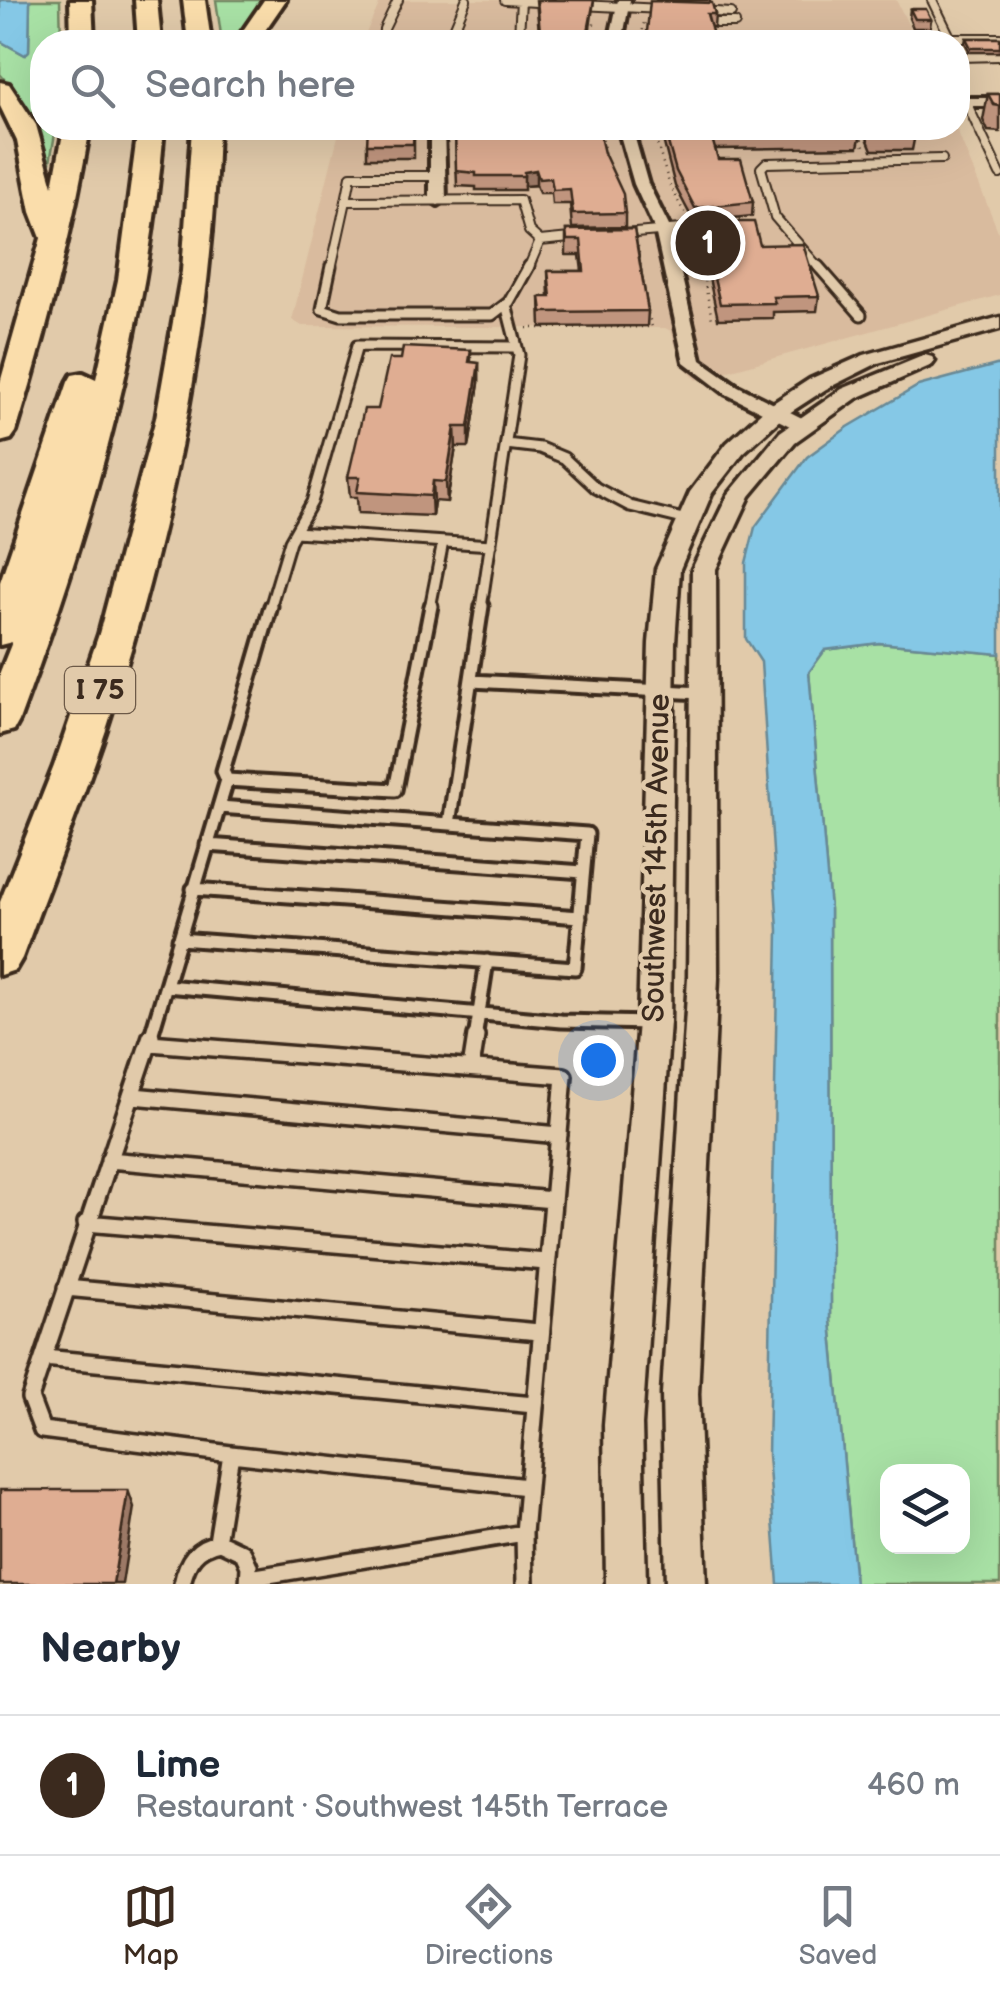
<!DOCTYPE html>
<html lang="en">
<head>
<meta charset="utf-8">
<style>
	body { margin:0; font-family:"Balsamiq Sans",sans-serif; background:#f2f2f3; color:#1f2937 }
	.controls { position:absolute; right:30px; bottom:30px; display:grid; overflow:hidden; border-radius:20px; box-shadow:0 10px 40px #0002 }
	.controls button { width:90px; height:90px; display:grid; place-items:center; padding:0; border:0; border-bottom:2px solid #e0e1e3; background:#fff; color:#1f2937; font:50px sans-serif }
	.you { position:absolute; left:598px; top:1060px; width:35px; height:35px; margin:-25px; border:8px solid #fff; border-radius:50%; background:#1a73e8; box-shadow:0 0 0 15px #1a73e833 }
	.badge { display:grid; place-items:center; width:65px; height:65px; border-radius:50%; background:#3b2a1e; color:#fff; font-size:32px; font-weight:700 }
	.pin { position:absolute; translate:-50% -50%; border:5px solid #fff; box-shadow:0 2px 10px #0006 }
	.list { margin:0; padding:0; list-style:none }
	h2 { display:flex; justify-content:space-between; align-items:center; height:130px; margin:0; padding:0 40px; font-size:42px }
	h2 small { font-size:32px; font-weight:400; color:#747a83 }
	.list li { display:grid; grid-template-columns:65px 1fr auto; gap:30px; align-items:center; box-sizing:border-box; height:140px; padding:0 40px; border-top:2px solid #e0e1e3 }
	.list b { display:block; font-size:38px; white-space:nowrap }
	.list p { margin:0; font-size:32px; white-space:nowrap; color:#747a83 }
	.list em { font-size:32px; font-style:normal; color:#747a83 }
	.icon { flex:none; width:55px; height:55px; fill:none; stroke:currentColor; stroke-width:2; stroke-linecap:round; stroke-linejoin:round }
	.map { position:relative; flex:none; width:1000px; height:1584px; overflow:hidden }
	.search { position:absolute; background:#fff; box-shadow:0 10px 40px #0002; left:30px; right:30px; top:30px; height:110px; display:flex; align-items:center; gap:25px; box-sizing:border-box; padding:0 35px; border-radius:40px; color:#747a83; font-size:38px }
	.sheet { height:270px; background:#fff }
	nav { display:flex; justify-content:space-around; align-items:center; box-sizing:border-box; height:140px; border-top:2px solid #e0e1e3; background:#fff; font-size:28px; color:#747a83 }
	nav a { display:grid; justify-items:center; gap:5px }
	nav .on { color:#3b2a1e }
	.map>svg:first-child { display:block }
</style>
</head>
<body>
<div class="map">
<svg width="1000" height="1584" viewBox="0 0 1000 1584">
	<rect width="100%" height="100%" fill="#e1caaa"/>
	<filter id="ink" filterUnits="userSpaceOnUse"><feTurbulence type="fractalNoise" baseFrequency=".01" numOctaves="2"/><feDisplacementMap in="SourceGraphic" scale="20" xChannelSelector="R" yChannelSelector="G"/><feConvolveMatrix kernelMatrix="1 2 1 2 8 2 1 2 1" color-interpolation-filters="sRGB"/></filter>
	<g filter="url(#ink)">
		<path fill="#d9bb9e" d="M381,0H896L917,42H362Z
			M340,128H956L1000,236V295L696,380L681,363L671,331L665,328L302,326L292,320Z"/>
		<path fill="#a8e1a5" stroke="#728662" stroke-width="2.5" fill-rule="evenodd" d="M30,0H60L61,42H42V128H56L50,162H45L9,85L0,74V41L25,55L29,50Z
			M216,0H266L240,42H222Z
			M879,643L1000,654V1584H855L831,1321L830,909L809,672L825,650ZM888,1472H962V1546H888Z"/>
		<path fill="#85c8e6" stroke="#678996" stroke-width="2.5" d="M0,0H30L29,51L25,55L0,41Z
			M1000,364V654L879,643L825,650L809,672L830,909L831,1321L855,1584H778L768,1455L778,930L761,662L746,639V563L755,527L807,457L848,427L918,386Z"/>
		<g fill="none" stroke-linecap="round" stroke-linejoin="round">
			<defs>
				<path id="service-far3" d="M505,0L552,3
					M932,0L952,41
					M580,5L662,9
					M700,11L731,13
					M715,23H735
					M451,36L466,0
					M951,38H1000
					M383,42L384,29L398,0
					M514,42L519,36L521,0
					M958,51L960,57L1000,56
					M966,102L1000,174
					M346,201L351,176H438
					M346,201L520,200L529,231L540,241L528,269
					M624,234L715,226
					M540,241L580,237
					M331,269L346,201
					M820,269L775,217L761,168L766,163L942,159"/>
				<path id="service-far2" d="M331,266L322,309L341,315H492L509,302L529,266
					M818,266L861,315
					M506,444L540,448L564,458L596,488L630,506L687,520
					M295,532L491,545
					M270,608L290,541L312,502L357,346L516,347
					M430,608L443,542
					M481,608L519,355L507,308"/>
				<path id="service-far1" d="M271,606L223,771L227,780L395,790L431,606
					M471,681L701,693
					M449,824L482,606
					M207,845L583,872
					M193,889L580,917
					M179,939L575,968L587,834L219,807
					M166,986L561,1021L650,1023
					M150,1039L227,780
					M475,1039L487,961"/>
				<path id="service" d="M151,1036L30,1398L42,1430L231,1454L217,1542
					M150,1043L564,1076L524,1533L250,1578
					M471,1068L476,1036
					M133,1096L559,1135
					M109,1160L553,1200
					M86,1223L546,1262
					M66,1288L539,1332
					M44,1358L534,1405
					M231,1454L527,1487
					M524,1533L525,1584
					M182,1584C187,1560 196,1547 220,1542L243,1553L249,1566L248,1584"/>
				<path id="minor" d="M618,0H630L622,42H609Z
					M958,98H1000V106H958Z
					M430,128H444L446,200L438,205L430,200Z
					M618,128H632L648,184L671,230L701,360L738,386L806,420V428H794L726,394L684,362L655,230L634,184Z"/>
				<path id="tertiary" d="M1000,317V329L878,363L826,389L783,417L743,453L712,493L680,569L675,643L670,1022L642,1425L646,1584H606L604,1425L638,1022L649,643L656,569L690,492L727,443L767,407L810,379L864,355Z
					M925,355L932,357L935,361L932,365L857,398L795,442L750,496L716,569L718,978L698,1394L706,1584H666L662,1394L688,978L692,569L728,495L780,432L842,389Z"/>
				<path id="motorway" d="M70,0H92L94,42H71Z
					M135,0H157L161,42H138Z
					M183,0H205L211,42H188Z
					M264,0H286L257,42H235Z
					M0,82L9,84L36,125L53,186L64,128H90C72,231 47,332 16,432L11,439L0,442V383L41,238L31,212L17,141L0,106Z
					M138,128H164C147,335 91,527 19,721L14,730L0,734V672L12,642L0,645V582L68,382L72,375L83,373L96,379L118,280Z
					M192,128H218C212,335 170,534 106,730C80,807 50,882 22,958L15,970L0,975V902L54,766L99,634L156,418L182,271Z"/>
			</defs>
			<use href="#service-far3" stroke="#3b2a1e" stroke-width="12"/>
			<use href="#service-far2" stroke="#3b2a1e" stroke-width="15"/>
			<use href="#service-far1" stroke="#3b2a1e" stroke-width="19"/>
			<use href="#service" stroke="#3b2a1e" stroke-width="22"/>
			<use href="#minor" stroke="#3b2a1e" stroke-width="8"/>
			<use href="#tertiary" stroke="#3b2a1e" stroke-width="7"/>
			<use href="#motorway" stroke="#3b2a1e" stroke-width="8"/>
			<path stroke="#3b2a1e" stroke-width="2.5" stroke-dasharray="1 5" stroke-linecap="butt" d="M590,42L595,19
				M641,42L644,22
				M601,128L605,157
				M652,128L670,186L685,214
				M857,128L864,146
				M727,221L756,216
				M696,240L712,319
				M638,246L642,276
				M527,328L652,327L647,310"/>
			<use href="#service-far3" stroke="#e1caaa" stroke-width="8"/>
			<use href="#service-far2" stroke="#e1caaa" stroke-width="9"/>
			<use href="#service-far1" stroke="#e1caaa" stroke-width="11"/>
			<use href="#service" stroke="#e1caaa" stroke-width="15"/>
			<use href="#minor" fill="#e1caaa" fill-rule="evenodd"/>
			<use href="#tertiary" fill="#e1caaa" fill-rule="evenodd"/>
			<use href="#motorway" fill="#faddab" fill-rule="evenodd"/>
		</g>
		<path fill="#c0957e" stroke="#3b2a1e" stroke-width="2.5" d="M536,0H597H594L588,42H540Z
			M655,0H710V3L715,14L714,27H711Z
			M910,9L931,19L930,28H913L909,18Z
			M966,38H1000V52H970L965,43Z
			M988,94H1000V132L988,131L983,120Z
			M414,128V158H367V144Z
			M455,128L604,153L625,213V227L572,228L570,204H552L551,193H539L536,185L524,186V190H476V187L457,186Z
			M660,128H858L861,133L858,147L715,149L718,159L753,202L752,216L694,222L675,186Z
			M863,128H912L915,135L912,150H872Z
			M701,222L760,245L819,296L817,311L773,312V318L718,319L700,237Z
			M634,229L648,311L647,326L541,327L540,297H549L548,271H582L580,255H566V230Z
			M471,350V362L479,363V383L469,447H456L447,502L434,501L432,516L358,513L357,497H350L348,477L401,359Z"/>
		<path fill="#9c7966" stroke="#3b2a1e" stroke-width="2.5" d="M536,170V185L524,186V172Z
			M479,363V383L469,447V427Z
			M455,427L456,447L447,502L446,482Z
			M433,481L434,501L432,516L431,496Z
			M128,1490L134,1507L122,1584H113Z"/>
		<path fill="#dfad92" stroke="#3b2a1e" stroke-width="2.5" d="M537,0H594L587,37L588,42H520H541Z
			M650,1L712,3L715,14H707L715,42H646Z
			M910,9H926L931,19H915Z
			M966,38H1000V48H971Z
			M988,94H1000V106L994,105Z
			M368,128H414L413,144H367Z
			M455,128H598L604,153L623,194L625,213L573,214L570,189L553,190L551,178L539,179L536,170L524,172V176H476V173L456,171Z
			M664,128H858L861,133L711,135L718,159H741L753,202L695,208L676,171Z
			M871,128H912L915,135L874,136Z
			M701,222H754L760,245L803,244L819,296L773,297L775,303L720,304Z
			M634,229L648,311L542,312L540,297H551L548,271H584L581,240H567L566,230Z
			M403,347L471,350L469,362L479,363L469,427H455L446,482L433,481L431,496L357,492L360,477H348L364,409H378L389,359H401Z
			M0,1490H128L113,1584H0Z"/>
	</g>
	<g text-anchor="middle" dominant-baseline="central" stroke-width="9" stroke-linejoin="round" paint-order="stroke">
		<rect fill="#e1caaa" stroke="#6d5a48" stroke-width="2.5" x="65" y="667" width="70" height="46" rx="8"/>
		<g font-size="28" font-weight="bold" fill="#3b2a1e">
			<text x="100" y="690">I 75</text>
		</g>
		<g font-size="30" fill="#3b2a1e" stroke="#e1caaa">
			<text transform="translate(657 858) rotate(-89)">Southwest 145th Avenue</text>
		</g>
	</g>
</svg>
<div class="controls">
<button><svg class="icon" aria-label="layers" viewBox="0 0 24 24"><path d="M12 4l9 5-9 5-9-5zM3 14l9 5 9-5"/></svg></button>
</div>
<div class="you"></div>
<div class="pin badge" style="left:708px;top:243px">1</div>
<div class="search"><svg class="icon" aria-label="search" viewBox="0 0 24 24"><circle cx="10" cy="10" r="6"/><path d="M15 15l6 6"/></svg>Search here</div>
</div>
<section class="sheet">
<h2>Nearby<small></small></h2>
<ul class="list">
<li><span class="badge">1</span><div><b>Lime</b><p>Restaurant · Southwest 145th Terrace</p></div><em>460 m</em></li>
</ul>
</section>
<nav>
<a class="on"><svg class="icon" aria-label="map" viewBox="0 0 24 24"><path d="M3 6l6-2 6 2 6-2v14l-6 2-6-2-6 2zM9 4v14M15 6v14"/></svg>Map</a>
<a><svg class="icon" aria-label="directions" viewBox="0 0 24 24"><path d="M12 3l9 9-9 9-9-9zM9 14v-3h6M13 9l2 2-2 2"/></svg>Directions</a>
<a><svg class="icon" aria-label="saved" viewBox="0 0 24 24"><path d="M7 4h10v16l-5-4-5 4z"/></svg>Saved</a>
</nav>
</body>
</html>
